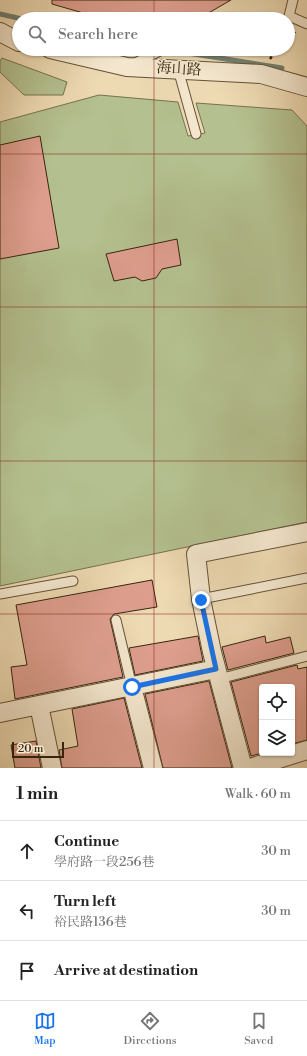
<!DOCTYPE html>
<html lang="en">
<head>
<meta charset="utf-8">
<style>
	body { margin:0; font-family:"Libre Bodoni","Noto Serif TC",serif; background:#f2f2f2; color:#222 }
	.controls { position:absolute; right:12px; bottom:12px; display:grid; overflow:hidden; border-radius:4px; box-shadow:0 1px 3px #0004 }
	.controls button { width:36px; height:36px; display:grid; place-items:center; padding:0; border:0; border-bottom:1px solid #e0e0e0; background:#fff; color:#222; font:20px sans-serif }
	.scale { position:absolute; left:12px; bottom:10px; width:52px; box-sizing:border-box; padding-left:4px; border:2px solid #38250e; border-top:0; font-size:11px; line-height:14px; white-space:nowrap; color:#38250e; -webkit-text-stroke:3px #f3e6cd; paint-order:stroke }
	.stop { position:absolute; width:12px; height:12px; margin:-9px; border:3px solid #1a73e8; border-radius:50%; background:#fff }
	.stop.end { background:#1a73e8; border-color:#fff; box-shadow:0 1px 4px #0008 }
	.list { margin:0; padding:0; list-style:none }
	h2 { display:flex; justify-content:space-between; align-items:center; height:52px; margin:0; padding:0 16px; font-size:17px }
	h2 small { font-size:13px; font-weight:400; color:#767676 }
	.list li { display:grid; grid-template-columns:26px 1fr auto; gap:12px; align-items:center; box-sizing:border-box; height:60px; padding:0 16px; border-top:1px solid #e0e0e0 }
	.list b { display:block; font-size:15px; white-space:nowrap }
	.list p { margin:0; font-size:13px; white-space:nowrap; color:#767676 }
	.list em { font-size:13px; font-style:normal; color:#767676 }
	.icon { flex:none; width:22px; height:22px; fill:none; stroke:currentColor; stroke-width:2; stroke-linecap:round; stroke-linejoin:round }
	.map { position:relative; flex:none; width:307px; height:768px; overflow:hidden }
	.search { position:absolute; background:#fff; box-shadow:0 1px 3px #0004; left:12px; right:12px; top:12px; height:44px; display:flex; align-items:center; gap:10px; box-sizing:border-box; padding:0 14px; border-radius:22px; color:#767676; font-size:15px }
	.sheet { height:232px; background:#fff }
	nav { display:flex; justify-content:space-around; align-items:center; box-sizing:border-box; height:56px; border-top:1px solid #e0e0e0; background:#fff; font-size:11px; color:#767676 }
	nav a { display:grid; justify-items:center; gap:2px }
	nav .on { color:#1a73e8 }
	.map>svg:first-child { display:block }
</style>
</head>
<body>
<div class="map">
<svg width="307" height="768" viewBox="0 0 307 768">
	<rect width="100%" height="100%" fill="#edd9b2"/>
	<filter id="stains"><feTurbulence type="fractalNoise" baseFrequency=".005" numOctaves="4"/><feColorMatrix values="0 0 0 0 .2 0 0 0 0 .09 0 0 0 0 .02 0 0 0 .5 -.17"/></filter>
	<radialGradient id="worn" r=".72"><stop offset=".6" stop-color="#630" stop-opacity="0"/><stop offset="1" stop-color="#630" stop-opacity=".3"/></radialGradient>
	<path fill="#b4c08f" stroke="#76724e" d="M2,58L67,82L63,95H24L0,72V61Z
		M99,95L178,102L188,136L205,133L196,103L292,110L307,126V522L0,586V122Z"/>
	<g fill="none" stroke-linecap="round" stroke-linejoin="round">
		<path stroke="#727e6f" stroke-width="5" d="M0,14L22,19
			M163,49L282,68"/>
	</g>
	<path fill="#de9e8e" stroke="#38250e" d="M52,0H231L198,19H104L52,4Z
		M40,136L59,248L0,259V145Z
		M177,239L181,265L162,269L156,278L142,281L135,277L114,281L106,254Z
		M152,580L157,607L114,614L110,619L123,677L15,699L11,667L27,665L16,605Z
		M198,636L203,661L135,675L129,648Z
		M265,636L266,643L290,637L294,653L228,670L222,647Z
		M297,665L298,669L307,667V740L292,744V687H262V753L251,756L231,682Z
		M209,681L232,768H163L145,694Z
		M124,698L142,768H62L59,750L78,746L72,709Z
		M36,741L41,768H15L11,745Z"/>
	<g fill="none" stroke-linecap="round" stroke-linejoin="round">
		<defs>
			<path id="lane" d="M293,0L289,16L307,24
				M133,64L164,49
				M178,69L196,134
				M0,594L73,581
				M201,599L307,578
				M116,620L132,687
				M219,679L307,656"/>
			<path id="street" d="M0,32L19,42
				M50,49L127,67L261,74L307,87
				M132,687L153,768
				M39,705L52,768
				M0,713L216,669
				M243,768L212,652L201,599L196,554L307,532
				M250,768L307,750"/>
		</defs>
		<use href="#lane" stroke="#655237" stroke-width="11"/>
		<use href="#street" stroke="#655237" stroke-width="20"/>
		<path stroke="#38250e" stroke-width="2.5" stroke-dasharray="3 2" stroke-linecap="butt" d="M288,40L293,36L295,32
			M270,59L277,49"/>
		<use href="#lane" stroke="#f3e6cd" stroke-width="9"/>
		<use href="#street" stroke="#f3e6cd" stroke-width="18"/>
	</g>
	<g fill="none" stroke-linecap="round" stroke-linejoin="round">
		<path stroke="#1a73e8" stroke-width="5" d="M132,687L216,669L201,600"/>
	</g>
	<path fill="none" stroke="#8f2418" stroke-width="1" stroke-opacity="0.55" d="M154,0V19M154,49V768M0,154H307M0,307H307M0,461H307M0,614H307"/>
	<g text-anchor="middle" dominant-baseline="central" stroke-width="3" stroke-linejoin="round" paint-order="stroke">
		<g font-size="15" fill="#38250e" stroke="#f3e6cd">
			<text transform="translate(179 69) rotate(3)">海山路</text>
		</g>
	</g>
	<rect width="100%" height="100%" filter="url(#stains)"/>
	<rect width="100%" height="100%" fill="url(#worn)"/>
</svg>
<div class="controls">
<button><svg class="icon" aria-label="locate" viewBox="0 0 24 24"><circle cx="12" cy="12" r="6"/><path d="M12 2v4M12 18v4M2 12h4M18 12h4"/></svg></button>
<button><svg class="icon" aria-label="layers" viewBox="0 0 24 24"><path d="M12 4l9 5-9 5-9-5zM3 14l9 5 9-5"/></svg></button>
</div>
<div class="scale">20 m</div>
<div class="stop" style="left:132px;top:687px"></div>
<div class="stop end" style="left:201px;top:600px"></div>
<div class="search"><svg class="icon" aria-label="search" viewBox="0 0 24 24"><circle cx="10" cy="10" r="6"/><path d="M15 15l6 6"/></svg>Search here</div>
</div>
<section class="sheet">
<h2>1 min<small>Walk · 60 m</small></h2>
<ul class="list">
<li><svg class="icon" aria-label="ahead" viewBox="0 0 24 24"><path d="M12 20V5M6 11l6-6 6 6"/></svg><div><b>Continue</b><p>學府路一段256巷</p></div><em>30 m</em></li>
<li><svg class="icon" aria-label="left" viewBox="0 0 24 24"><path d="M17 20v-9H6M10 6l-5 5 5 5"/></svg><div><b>Turn left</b><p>裕民路136巷</p></div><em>30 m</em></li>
<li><svg class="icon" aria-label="arrive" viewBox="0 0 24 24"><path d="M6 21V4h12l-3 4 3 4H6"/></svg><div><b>Arrive at destination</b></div></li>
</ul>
</section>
<nav>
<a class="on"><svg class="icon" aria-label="map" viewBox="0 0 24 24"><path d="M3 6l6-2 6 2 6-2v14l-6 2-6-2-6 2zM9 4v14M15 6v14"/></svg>Map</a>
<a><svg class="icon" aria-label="directions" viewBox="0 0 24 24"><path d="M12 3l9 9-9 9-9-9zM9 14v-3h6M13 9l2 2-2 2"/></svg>Directions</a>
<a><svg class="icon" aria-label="saved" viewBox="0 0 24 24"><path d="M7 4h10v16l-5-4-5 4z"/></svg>Saved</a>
</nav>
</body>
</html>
